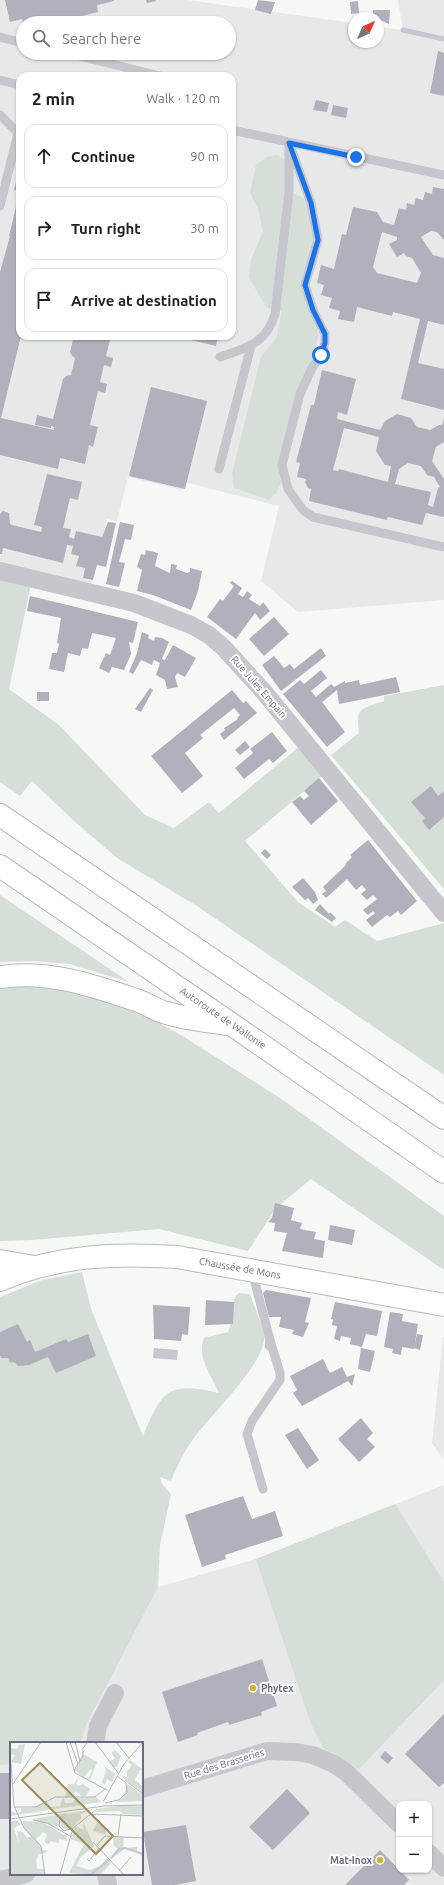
<!DOCTYPE html>
<html lang="en">
<head>
<meta charset="utf-8">
<style>
	body { margin:0; font-family:Ubuntu,sans-serif; background:#f6f6f6; color:#202124 }
	.controls { position:absolute; right:12px; bottom:12px; display:grid; overflow:hidden; border-radius:8px; box-shadow:0 1px 3px #0004 }
	.controls button { width:36px; height:36px; display:grid; place-items:center; padding:0; border:0; border-bottom:1px solid #e0e0e0; background:#fff; color:#202124; font:20px sans-serif }
	.compass { position:absolute; left:348px; top:12px; width:36px; height:36px; border-radius:50%; background:#fff; box-shadow:0 1px 3px #0004; rotate:45deg }
	.stop { position:absolute; width:12px; height:12px; margin:-9px; border:3px solid #1a73e8; border-radius:50%; background:#fff }
	.stop.end { background:#1a73e8; border-color:#fff; box-shadow:0 1px 4px #0008 }
	.list { margin:0; padding:0; list-style:none }
	h2 { display:flex; justify-content:space-between; align-items:center; height:52px; margin:0; padding:0 16px; font-size:17px }
	h2 small { font-size:13px; font-weight:400; color:#757577 }
	.list li { display:grid; grid-template-columns:26px 1fr auto; gap:12px; align-items:center; box-sizing:border-box; height:64px; margin:0 8px 8px; padding:0 8px; border:1px solid #e0e0e0; border-radius:12px }
	.list b { display:block; font-size:15px; white-space:nowrap }
	.list em { font-size:13px; font-style:normal; color:#757577 }
	.icon { flex:none; width:22px; height:22px; fill:none; stroke:currentColor; stroke-width:2; stroke-linecap:round; stroke-linejoin:round }
	.map { position:relative; flex:none; width:444px; height:1885px; overflow:hidden }
	.search { position:absolute; background:#fff; box-shadow:0 1px 3px #0004; left:16px; top:16px; width:220px; height:44px; display:flex; align-items:center; gap:10px; box-sizing:border-box; padding:0 14px; border-radius:22px; color:#757577; font-size:15px }
	.panel { position:absolute; background:#fff; box-shadow:0 1px 3px #0004; left:16px; top:72px; width:220px; height:268px; border-radius:12px }
	.map>svg:first-child { display:block }
</style>
</head>
<body>
<div class="map">
<svg width="444" height="1885" viewBox="0 0 444 1885">
	<rect width="100%" height="100%" fill="#f6f8f5"/>
	<path fill="#e7e8e8" fill-rule="evenodd" d="M0,0H187L354,23V42H378V27L403,30L398,0H444V600L298,612L261,581L279,506L184,482L182,490L128,477L117,521L107,519L89,592L0,571ZM23,23H229V53H23ZM20,76H232V336H20Z
		M443,1337L444,1338V1460L432,1443Z
		M444,1485V1885H0V1619L147,1583L158,1587L256,1559ZM11,1743H142V1874H11ZM399,1804H429V1870H399Z"/>
	<path fill="#d6ded8" d="M277,155L289,162V192L298,195L311,203L318,240L305,285L313,310L318,336L315,351L300,394L284,478L276,493L269,500L234,488L232,474L261,357L276,338L282,311L267,308L249,278L251,260L263,231L258,209L250,193L256,165L267,157Z
		M0,571L32,579L9,689L59,725L145,815L174,828L209,802L219,813L305,742L328,771L245,841L298,902L335,927L345,920L377,941L444,923V1075L197,906L117,858L74,821L32,781L20,796L0,782Z
		M444,685V889L331,755L359,733C356,707 360,709 384,701V696Z
		M0,895L129,982L69,964L34,961L0,962Z
		M0,983H39L85,993L140,1013L181,1035L283,1100L444,1216V1270L311,1179L276,1208L248,1251L159,1229L32,1240L0,1241Z
		M82,1272L91,1309L143,1436C162,1390 168,1381 219,1393C212,1377 196,1356 204,1338L228,1332C234,1319 228,1302 239,1293L250,1294C254,1306 263,1325 264,1337C266,1362 210,1416 194,1438C184,1451 177,1466 171,1481L160,1477L162,1484L171,1494L160,1545L158,1587L86,1725L80,1743H11V1764L0,1765V1297L42,1280Z
		M395,1504L444,1582V1680L359,1769L323,1748L311,1724L256,1559Z"/>
	<path fill="#c6c7d1" d="M154,1348L178,1350L177,1360L153,1358Z"/>
	<g fill="none" stroke-linecap="round" stroke-linejoin="round">
		<path stroke="#c6c7d1" stroke-width="5" d="M403,30L444,39"/>
	</g>
	<path fill="#b0b1bc" fill-rule="evenodd" d="M5,0H114V1L97,5L98,12L53,23H23L22,19L10,22Z
		M146,0H156V1L147,3Z
		M258,0L275,2L271,14L255,10Z
		M358,1L359,13L351,14L350,2Z
		M373,10H390L389,24L373,17Z
		M438,51L444,53V96L430,93Z
		M316,100L329,103L327,112L313,110Z
		M333,105L348,108L346,118L331,115Z
		M20,180L21,336L1,418L54,430V427L51,426V428L35,425L37,415L53,419L63,379L66,376L71,375L75,358L72,356L70,352L74,336H111L106,356L113,358L111,367L104,365L100,382L107,384L105,393L98,391L90,425L98,427L93,447L89,445L85,464L60,458L58,469L0,455V272L10,236H9L19,194L14,189L16,183Z
		M433,187L444,189V240L437,232L431,231L421,237L433,255L444,258V325L428,321L418,363L444,369V410L401,399L420,319L393,312L392,316L357,307L354,322L338,319L340,311L329,308L332,298L321,295L324,285L317,283L321,265L334,269L342,234L346,235L353,207L377,212L383,222L394,225L399,208L406,210L407,203L414,205L416,198L423,200L425,192L432,194ZM382,232L397,237V240L389,244L397,257L404,253L406,256L412,258L421,273L417,283L377,273L373,267Z
		M175,336H218L216,346Z
		M322,370L356,379L347,415L338,412L337,419L380,430L385,421L397,414L411,418L417,427L430,430L439,425H442L444,419V442L436,447L432,461L444,479V517L426,513L422,525L388,517L387,520L309,501L311,489L308,488L305,482L306,479L297,477L300,463L296,462L311,405H314ZM344,428L379,437L376,451L385,465L391,466L388,482L339,469L338,471L333,470ZM408,463L421,466L427,475L434,477L440,487L438,488L433,507L428,505L431,492L395,484L399,469Z
		M151,387L207,401L185,489L129,476Z
		M47,474L82,482L78,500L70,498L63,528L71,529L69,537L74,539L76,531L102,537L108,522L116,523L106,567L97,565L93,580L83,578L85,568L76,566L79,556L71,554L73,546L67,545L63,563L3,548L2,554H0V514L3,511L9,513L10,524L12,525L41,532L42,527L34,525Z
		M120,522L134,525L131,540L125,539L119,562L125,563L119,587L106,584Z
		M146,550L158,553L155,566L170,573L171,564L177,565L176,569L187,573L190,572V568L202,571L198,591L191,610L153,595L137,591L142,570L137,567L141,554L145,555Z
		M232,581L242,588L238,594L243,597L247,591L252,595L249,599L260,606L263,602L270,611L260,620L255,613L236,639L207,617L220,599L223,601L234,586L230,583Z
		M30,596L138,622L133,643L129,642L131,654L124,670L112,667L109,673L99,668L106,653L110,655L116,638L92,633L88,649L82,648L80,656L68,653L64,672L49,669L52,653H57L59,644L57,643L61,618L27,611Z
		M274,617L289,634L264,656L249,639Z
		M142,632L149,635L148,638L154,641L155,637L162,638L169,642L162,659L165,660L173,645L196,658L185,677L177,673L175,677L178,687L167,689L165,680L156,675L160,663L154,660L152,665L141,660L133,674L129,672L137,653Z
		M321,648L326,656L281,691L262,665L274,656L284,668L290,664L294,669Z
		M321,670L327,678L311,691L316,697L331,684L334,687L345,681V683L359,680L360,685L396,677L400,692L339,704L337,690L322,702L345,732L327,747L283,694L300,680L304,684Z
		M150,688L153,690L141,712L135,709Z
		M232,690L243,703L246,701L257,713L224,740L220,734L225,730L224,728L238,719L237,718L240,715L234,708L200,735L203,738L185,753L203,776L182,793L151,756Z
		M37,692H49V701H37Z
		M272,732L287,751L273,763L269,759L244,779L235,768L253,753L250,749Z
		M245,741L250,747L240,755L235,750Z
		M319,778L338,801L311,825L292,802L300,796L304,800L309,796L304,791Z
		M431,786L438,796L444,791V817L429,830L422,821L425,818L411,802Z
		M368,840L417,901L401,915L398,911L390,917L387,915L372,927L366,920L375,913L373,911L368,915L363,910L377,899L373,895L367,900L361,894L366,890L362,885L356,890L347,879L326,898L322,894L326,891L323,887L345,866L346,863L352,857L350,855Z
		M265,849L271,855L267,859L261,853Z
		M303,878L315,892L318,900L313,904L308,898L305,900L292,887Z
		M320,904L329,914L330,912L336,918L332,922L315,910Z
		M275,1203L294,1208L291,1220L302,1223L300,1229L316,1232L314,1239L325,1241L323,1258L282,1251L287,1233L274,1231L275,1223L268,1222L272,1218Z
		M330,1225L355,1230L352,1245L328,1240Z
		M266,1290L311,1298L305,1322L309,1323L303,1337L292,1334L294,1330L279,1327L281,1317H269L263,1293Z
		M206,1300L234,1302L233,1324L205,1325Z
		M335,1302L382,1311L377,1336L366,1334L362,1347L350,1344L351,1338L341,1336L340,1341L334,1339L337,1326L332,1325L333,1319H331Z
		M153,1305L190,1307L188,1335L182,1334L181,1341L154,1339Z
		M390,1312L403,1314L402,1321L418,1324L414,1349L402,1347L401,1355L392,1353L393,1349L384,1347Z
		M18,1324L27,1342L30,1340L35,1352L66,1339L68,1342L88,1334L96,1356L56,1373L48,1357L29,1365L18,1366L14,1362L10,1363L8,1358H1L0,1355V1332Z
		M417,1334L423,1335L420,1350L414,1348Z
		M361,1348L375,1351L370,1372L358,1369Z
		M323,1359L330,1373L342,1367L347,1377L355,1374L352,1386L348,1381L302,1406L293,1393L297,1390L290,1376Z
		M361,1418L373,1433L367,1439L375,1447L359,1462L338,1439Z
		M298,1428L319,1460L307,1469L285,1435Z
		M243,1496L252,1519L275,1511L283,1536L225,1555L226,1559L202,1567L185,1515Z
		M262,1659L277,1706L261,1712L262,1715L229,1725L228,1722L197,1733L198,1735L178,1742L162,1692Z
		M444,1714V1783L439,1787L405,1754Z
		M385,1751L393,1758L388,1764L380,1757Z
		M0,1773H11V1833H9V1819H0Z
		M287,1789L310,1813L273,1850L249,1827Z
		M186,1825L196,1881L175,1885H152L143,1832Z
		M380,1850L409,1880L404,1885H345Z"/>
	<g fill="none" stroke-linecap="round" stroke-linejoin="round">
		<defs>
			<path id="primary" d="M0,1280C57,1255 116,1253 177,1257L444,1305"/>
			<path id="highway" d="M0,815L444,1118
				M0,866L234,1026L444,1172
				M0,977C48,970 92,985 136,1000C147,1003 156,1011 167,1013C186,1019 207,1021 227,1024
				M0,1261L34,1267"/>
		</defs>
		<use href="#primary" stroke="#b9b9bf" stroke-width="24"/>
		<use href="#highway" stroke="#b8b8be" stroke-width="24"/>
		<path stroke="#c6c6cc" stroke-width="9" d="M0,37L23,43
			M67,53L160,76
			M0,80L20,85
			M0,115L20,135
			M232,130L444,175
			M289,143L311,203L318,240L305,285L313,310L325,334V343L321,355L312,368L300,394L282,465L288,489L303,510L313,517L444,547
			M0,206L18,133
			M220,357C246,348 267,343 275,314L289,192V148
			M219,469L251,346
			M252,1271L270,1340L269,1346
			M263,1489L247,1434L252,1421L280,1380V1373L270,1340"/>
		<path stroke="#c6c6cc" stroke-width="18" d="M0,571L134,603L191,625L209,635L223,647L264,692L444,913
			M95,1743L98,1726L115,1693
			M142,1789L267,1751L296,1752L313,1755L334,1764L347,1773L399,1824
			M429,1853L444,1868
			M106,1874L108,1885
			M0,1880L26,1874"/>
		<use href="#primary" stroke="#fff" stroke-width="22"/>
		<use href="#highway" stroke="#fff" stroke-width="22"/>
	</g>
	<g fill="none" stroke-linecap="round" stroke-linejoin="round">
		<path stroke="#1a73e8" stroke-width="5" d="M321,355L325,343V334L313,310L305,285L318,240L311,203L289,143L356,157"/>
	</g>
	<g fill="#d5b037" stroke="#fff" stroke-width="1.5">
		<circle cx="253" cy="1688" r="4"/>
		<circle cx="380" cy="1860" r="4"/>
	</g>
	<g text-anchor="middle" dominant-baseline="central" stroke-width="4" stroke-linejoin="round" paint-order="stroke">
		<g font-size="10" fill="#696a84" stroke="#fff">
			<text transform="translate(259 687) rotate(49)">Rue Jules Empain</text>
			<text transform="translate(223 1018) rotate(34)">Autoroute de Wallonie</text>
			<text transform="translate(240 1268) rotate(10)">Chaussée de Mons</text>
			<text transform="translate(224 1764) rotate(-17)">Rue des Brasseries</text>
		</g>
		<g font-size="10" font-weight="bold" fill="#696a84" stroke="#fff" text-anchor="start">
			<text x="261" y="1688">Phytex</text>
			<text x="372" y="1860" text-anchor="end">Mat-Inox</text>
		</g>
	</g>
	<g transform="translate(10 1742)">
		<rect width="133" height="133" fill="#f6f8f5"/>
		<path d="M15,2L11,22L1,20L5,13L0,12V6L7,7L9,3ZM105,8L111,14L107,25H103L100,20L105,16L101,11ZM73,12L87,20L80,38L78,37L82,29L80,27L74,36L64,28ZM120,18L133,28H130L125,38L133,45V51L110,33L118,35L116,30L122,23L118,20ZM94,24L105,32L102,40L97,37L95,43L92,41L96,28ZM69,35L66,42L69,44L73,42L80,47L77,53L73,55L65,49L64,55H55L58,42H64ZM117,42L133,53V59L105,60L114,55ZM53,55L55,61H62L66,56L86,55L91,60L0,74V69L7,71L11,70V66H22L36,59L40,65L50,64ZM107,64H133V73L113,72L110,69L86,70L88,67ZM85,67L71,72V77L60,87L54,88L49,79L57,72ZM56,71L48,85L22,77L40,74ZM0,79H8L10,82L4,87L9,101L7,89L13,90L17,96L21,94L15,88L12,79L33,80L56,94L58,99L50,97L48,101L41,99L38,102L34,100L37,93L33,90L26,97L33,108H37L36,111L29,112L26,118L27,127H34L35,133H0ZM73,79L84,104L70,116L67,124L80,128L90,124L98,115L101,121L90,133L59,131L74,102L61,97L65,84L74,88ZM87,81L95,83L96,93L83,89ZM103,94L114,95L113,106L127,105V109L133,114L116,106L101,117L109,107L104,105Z" fill="#d6ded8"/>
		<path fill="none" stroke="#c6c7d1" stroke-width="2" d="M101,116L109,107L115,106L133,112M80,133L99,118"/>
		<path fill="none" stroke="#b6b6c1" stroke-width="1" d="M56,0L65,31L97,48M60,0L68,22M65,0L70,19M85,0L109,32M106,0L119,16M0,7L4,64L14,86L31,104L35,133M64,28L73,14V6L78,0M115,38L133,52M3,42L31,0M93,60L114,22L133,0M95,61L108,58L117,51L116,41L107,34M5,65H26L45,55H85L95,47M57,72L50,77L49,84L54,89L63,86M81,72L133,74M0,77L94,64L133,63M23,78L37,81L60,94M108,94L111,72M83,100L114,133M86,104L95,94L133,96M77,117L79,119L89,106M109,129L121,115M50,133L63,86L87,67"/>
		<path fill="#9f8d5e" fill-opacity="0.15" stroke="#9f8d5e" stroke-width="2" d="M30,21L103,94L86,112L12,38Z"/>
		<rect width="133" height="133" fill="none" stroke="#696a84" stroke-width="2"/>
	</g>
</svg>
<div class="controls">
<button>+</button>
<button>−</button>
</div>
<svg class="compass" viewBox="-18 -18 36 36"><path d="M0-13l5 13h-10z" fill="#e53935"/><path d="M0 13l5-13h-10z" fill="#757577"/></svg>
<div class="stop" style="left:321px;top:355px"></div>
<div class="stop end" style="left:356px;top:157px"></div>
<div class="search"><svg class="icon" aria-label="search" viewBox="0 0 24 24"><circle cx="10" cy="10" r="6"/><path d="M15 15l6 6"/></svg>Search here</div>
<section class="panel">
<h2>2 min<small>Walk · 120 m</small></h2>
<ul class="list">
<li><svg class="icon" aria-label="ahead" viewBox="0 0 24 24"><path d="M12 20V5M6 11l6-6 6 6"/></svg><div><b>Continue</b></div><em>90 m</em></li>
<li><svg class="icon" aria-label="right" viewBox="0 0 24 24"><path d="M7 20v-9h11M14 6l5 5-5 5"/></svg><div><b>Turn right</b></div><em>30 m</em></li>
<li><svg class="icon" aria-label="arrive" viewBox="0 0 24 24"><path d="M6 21V4h12l-3 4 3 4H6"/></svg><div><b>Arrive at destination</b></div></li>
</ul>
</section>
</div>
</body>
</html>
